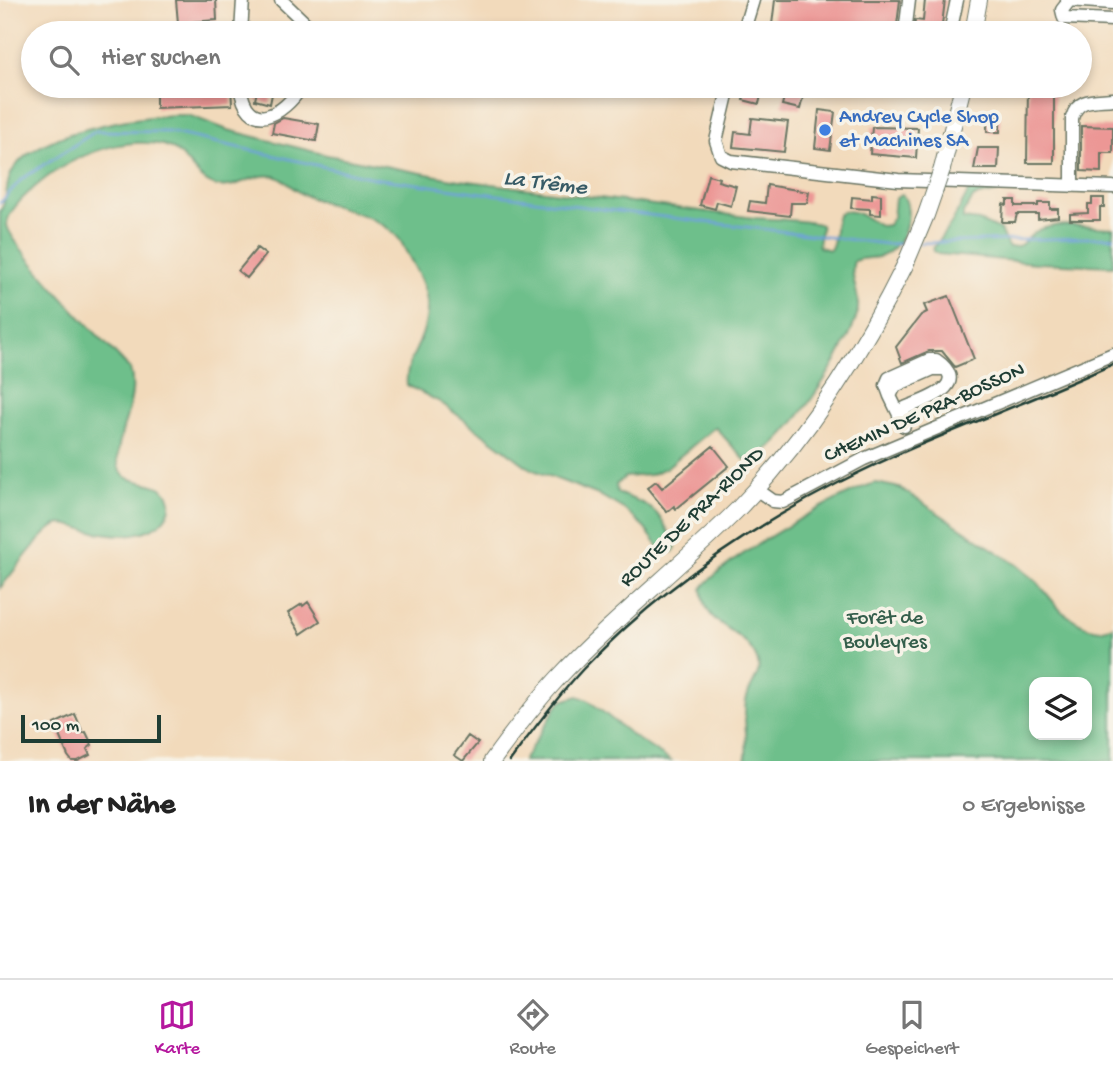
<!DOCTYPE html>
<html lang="de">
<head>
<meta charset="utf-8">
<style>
	body { margin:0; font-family:"Gochi Hand",sans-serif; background:#f2f2f2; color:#222 }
	.controls { position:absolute; right:21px; bottom:21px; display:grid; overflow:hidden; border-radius:14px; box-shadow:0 4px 10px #0003 }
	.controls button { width:63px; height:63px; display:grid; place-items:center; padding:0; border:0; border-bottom:2px solid #e0e0e0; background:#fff; color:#222; font:35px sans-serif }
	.scale { position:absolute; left:21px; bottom:18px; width:140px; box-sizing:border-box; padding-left:7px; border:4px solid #1f3d34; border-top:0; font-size:19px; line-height:24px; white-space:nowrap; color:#1f3d34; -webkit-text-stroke:5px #f7f3e8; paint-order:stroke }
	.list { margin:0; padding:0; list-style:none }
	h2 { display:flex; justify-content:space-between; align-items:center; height:91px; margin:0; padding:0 28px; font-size:30px }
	h2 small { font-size:23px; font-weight:400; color:#767676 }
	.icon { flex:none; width:38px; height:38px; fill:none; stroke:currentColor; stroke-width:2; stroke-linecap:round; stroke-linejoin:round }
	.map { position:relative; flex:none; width:1113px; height:761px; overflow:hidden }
	.search { position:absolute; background:#fff; box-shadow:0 4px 10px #0003; left:21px; right:21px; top:21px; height:77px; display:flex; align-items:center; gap:18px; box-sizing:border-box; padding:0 24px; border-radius:38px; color:#767676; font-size:26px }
	.sheet { height:217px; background:#fff }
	nav { display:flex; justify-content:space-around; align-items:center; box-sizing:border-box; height:98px; border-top:2px solid #e0e0e0; background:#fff; font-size:19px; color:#767676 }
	nav a { display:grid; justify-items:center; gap:4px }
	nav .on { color:#b5179e }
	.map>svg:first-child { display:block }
</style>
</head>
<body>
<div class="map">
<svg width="1113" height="761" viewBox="0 0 1113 761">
	<rect width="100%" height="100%" fill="#f7f3e8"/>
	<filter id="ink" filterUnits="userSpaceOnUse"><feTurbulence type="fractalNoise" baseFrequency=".0143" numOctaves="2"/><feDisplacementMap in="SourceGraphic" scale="14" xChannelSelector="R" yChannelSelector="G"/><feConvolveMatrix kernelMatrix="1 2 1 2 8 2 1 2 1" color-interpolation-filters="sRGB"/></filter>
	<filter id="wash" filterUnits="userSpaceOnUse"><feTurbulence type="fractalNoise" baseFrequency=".00686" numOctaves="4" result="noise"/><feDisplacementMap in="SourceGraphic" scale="28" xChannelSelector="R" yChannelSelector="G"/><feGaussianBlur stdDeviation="1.57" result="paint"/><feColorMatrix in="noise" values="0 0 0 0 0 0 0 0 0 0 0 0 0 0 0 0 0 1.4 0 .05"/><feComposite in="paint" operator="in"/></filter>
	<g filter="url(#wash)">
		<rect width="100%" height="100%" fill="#f2dabb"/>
		<path fill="#6ebf8b" stroke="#467e60" stroke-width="2" fill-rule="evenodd" d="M174,115H188L228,130L327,155L453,179L755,218C769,219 812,220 821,225C823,233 816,239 819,247L830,250C841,236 825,203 857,213C865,216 874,223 882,226L888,225L893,218L895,199L902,194C916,212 903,248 882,256C873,259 863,257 854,261C848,277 862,295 857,314C850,346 780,460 745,460L715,427L666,468L650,475L625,477L616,485L617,493C655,507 658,509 676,547L673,552L662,551L642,525L625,510L601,496L531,469L440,402L407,385C405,370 413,356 419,343C438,297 421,281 400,240C377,211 332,209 300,193C291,188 285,178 274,176C254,172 237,190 217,186C193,180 187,151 163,145C127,137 88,151 57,170C44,179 8,206 7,224C7,244 111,349 130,369C140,401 115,432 118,464C121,491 165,474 170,501C171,510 167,518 159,524C138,540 107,535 83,529C75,527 65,522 57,525C43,530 11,576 0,588V211C9,200 4,183 13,170C36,132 132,117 174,115Z
			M976,187L996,189L997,192L974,197L963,213V219L979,221L1000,230L1008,247C1023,250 1028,234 1041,229C1065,221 1089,228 1113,228V266L1037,263L938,254L933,251L934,247L951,224L970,189Z
			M876,483L900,488L1017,565L1038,583L1061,611L1076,621L1089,628L1100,630L1113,626V761H745C750,741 742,721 746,701C749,683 766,674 755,655C745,635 714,624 708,610C704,604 703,596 702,589C717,563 845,490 876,483ZM1087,682V735H1034V682Z
			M578,696L588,700L634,737L671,761H523L557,706L562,701Z"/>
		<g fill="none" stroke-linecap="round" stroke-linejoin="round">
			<path stroke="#6fa1da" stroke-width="2.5" d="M0,203L22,179L96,131L169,132L374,178L608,210L886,244L907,243
				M920,243L1113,237"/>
		</g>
		<g id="blocks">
			<path fill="#ec9795" d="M176,0H216L217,20L178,23Z
				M775,0H900L896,33H771Z
				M925,0H945L941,33H914L915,20L923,21Z
				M156,86H231L232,105L156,108Z
				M258,86L273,89L270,104L255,100Z
				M746,86L763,87L759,104L743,100Z
				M787,86L795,88L796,86H806L800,109L782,105Z
				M1028,86H1054V163H1027Z
				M819,110L835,112L830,150L815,148Z
				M987,116H1000V132H987Z
				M283,118L319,124L316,141L272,133L274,123Z
				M752,118L788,122L784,152L733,147L735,132L750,134Z
				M1081,126L1113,127V153H1101V172L1081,171Z
				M872,127L918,128L916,158L870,154Z
				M978,148H999L998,169H974Z
				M708,175L719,178L718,181L736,186L731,206L717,202L715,209L700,205Z
				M767,185L809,192L807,203H791L790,216L748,211L750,201L765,203Z
				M872,194L881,195V215L870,214V209L851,208L852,197L872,199Z
				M1092,198H1104V207H1100V220H1070V214L1088,213V204H1092Z
				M1007,200H1015V206H1038V203H1050V209H1058V217L1038,219V214H1017L1015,222H1002L1003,204L1007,205Z
				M257,248L266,255L247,278L238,271Z
				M949,296L974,359L955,367L942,351H929L902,363L896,347L921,315L927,312L924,305Z
				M713,446L729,466L676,509L674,506L667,512L647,488L656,481L662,488Z
				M308,602L320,621L301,634L288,613L302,604L303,606Z
				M75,714L83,733L86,732L92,745L87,749L90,755L78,761H72L68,756L54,724Z
				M468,736L478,743L463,761L454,755Z"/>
		</g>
	</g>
	<g filter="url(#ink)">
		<use href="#blocks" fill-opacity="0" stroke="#697463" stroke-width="2"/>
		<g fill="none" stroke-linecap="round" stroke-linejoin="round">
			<defs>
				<path id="minor" d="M281,0L305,23L310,33
					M1067,0L1113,3
					M1069,1L1062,10L1064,18L1113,20
					M241,33L243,0
					M743,33L753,0
					M905,33L909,0
					M950,33L957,0
					M240,86C247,136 283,116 302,86
					M729,86L716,141L721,156L731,161L898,180L1113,187
					M1072,186V118C1078,97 1095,101 1113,99
					M890,396L886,385L889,378L929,360H936C973,386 926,399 905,408L903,414L904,426
					M903,423L890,396L895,386L933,369H946
					M756,489L773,501L783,502L864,459L1113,354"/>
				<path id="major" d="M973,33L979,0
					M942,169L963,86
					M492,761C513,732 534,704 558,678C614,618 679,568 737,510C807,438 860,356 905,265"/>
			</defs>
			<use href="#minor" stroke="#697463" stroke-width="15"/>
			<use href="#major" stroke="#697463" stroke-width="18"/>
			<use href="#minor" stroke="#fff" stroke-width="12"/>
			<use href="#major" stroke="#fff" stroke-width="16"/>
			<path stroke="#1f3d34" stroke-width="2.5" d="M510,761C533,730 556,698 583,669C656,593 746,530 840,482C928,437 1023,406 1113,364"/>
			<defs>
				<path id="major-bridge" d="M905,265L926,215L942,169"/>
			</defs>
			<use href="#major-bridge" stroke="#697463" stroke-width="18" stroke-linecap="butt"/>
			<use href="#major-bridge" stroke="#fff" stroke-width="16"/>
		</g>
	</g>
	<circle fill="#3f7fe0" stroke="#f7f3e8" stroke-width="2.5" cx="825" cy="130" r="7"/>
	<g text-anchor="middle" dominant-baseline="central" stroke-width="7" stroke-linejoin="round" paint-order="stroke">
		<g font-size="21" fill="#366cbe" stroke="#f7f3e8" text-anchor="start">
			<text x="839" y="118">Andrey Cycle Shop<tspan x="839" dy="24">et Machines SA</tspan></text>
		</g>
		<g font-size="21" fill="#1f3d34" stroke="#f7f3e8">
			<text transform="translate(925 414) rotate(-24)">CHEMIN DE PRA-BOSSON</text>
			<text transform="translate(693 518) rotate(-44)">ROUTE DE PRA-RIOND</text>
		</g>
		<g font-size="21" fill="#345e4b" stroke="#f7f3e8">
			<text x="885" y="619">Forêt de<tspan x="885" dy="24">Bouleyres</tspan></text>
		</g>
		<g font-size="23" font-style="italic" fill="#375b66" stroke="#f7f3e8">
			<text transform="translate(545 184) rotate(7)">La Trême</text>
		</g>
	</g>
</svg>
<div class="controls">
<button><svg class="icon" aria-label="layers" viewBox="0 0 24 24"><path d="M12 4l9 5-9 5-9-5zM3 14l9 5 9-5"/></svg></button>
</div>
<div class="scale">100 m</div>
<div class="search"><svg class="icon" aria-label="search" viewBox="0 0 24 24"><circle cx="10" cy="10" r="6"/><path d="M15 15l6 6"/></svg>Hier suchen</div>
</div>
<section class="sheet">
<h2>In der Nähe<small>0 Ergebnisse</small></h2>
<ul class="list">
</ul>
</section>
<nav>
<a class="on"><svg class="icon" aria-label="map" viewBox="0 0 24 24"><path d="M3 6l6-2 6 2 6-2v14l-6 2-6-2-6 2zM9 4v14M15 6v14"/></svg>Karte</a>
<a><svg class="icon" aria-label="directions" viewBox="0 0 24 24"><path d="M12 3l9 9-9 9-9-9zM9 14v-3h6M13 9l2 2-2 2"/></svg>Route</a>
<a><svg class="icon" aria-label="saved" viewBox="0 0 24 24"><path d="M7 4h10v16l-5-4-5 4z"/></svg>Gespeichert</a>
</nav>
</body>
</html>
